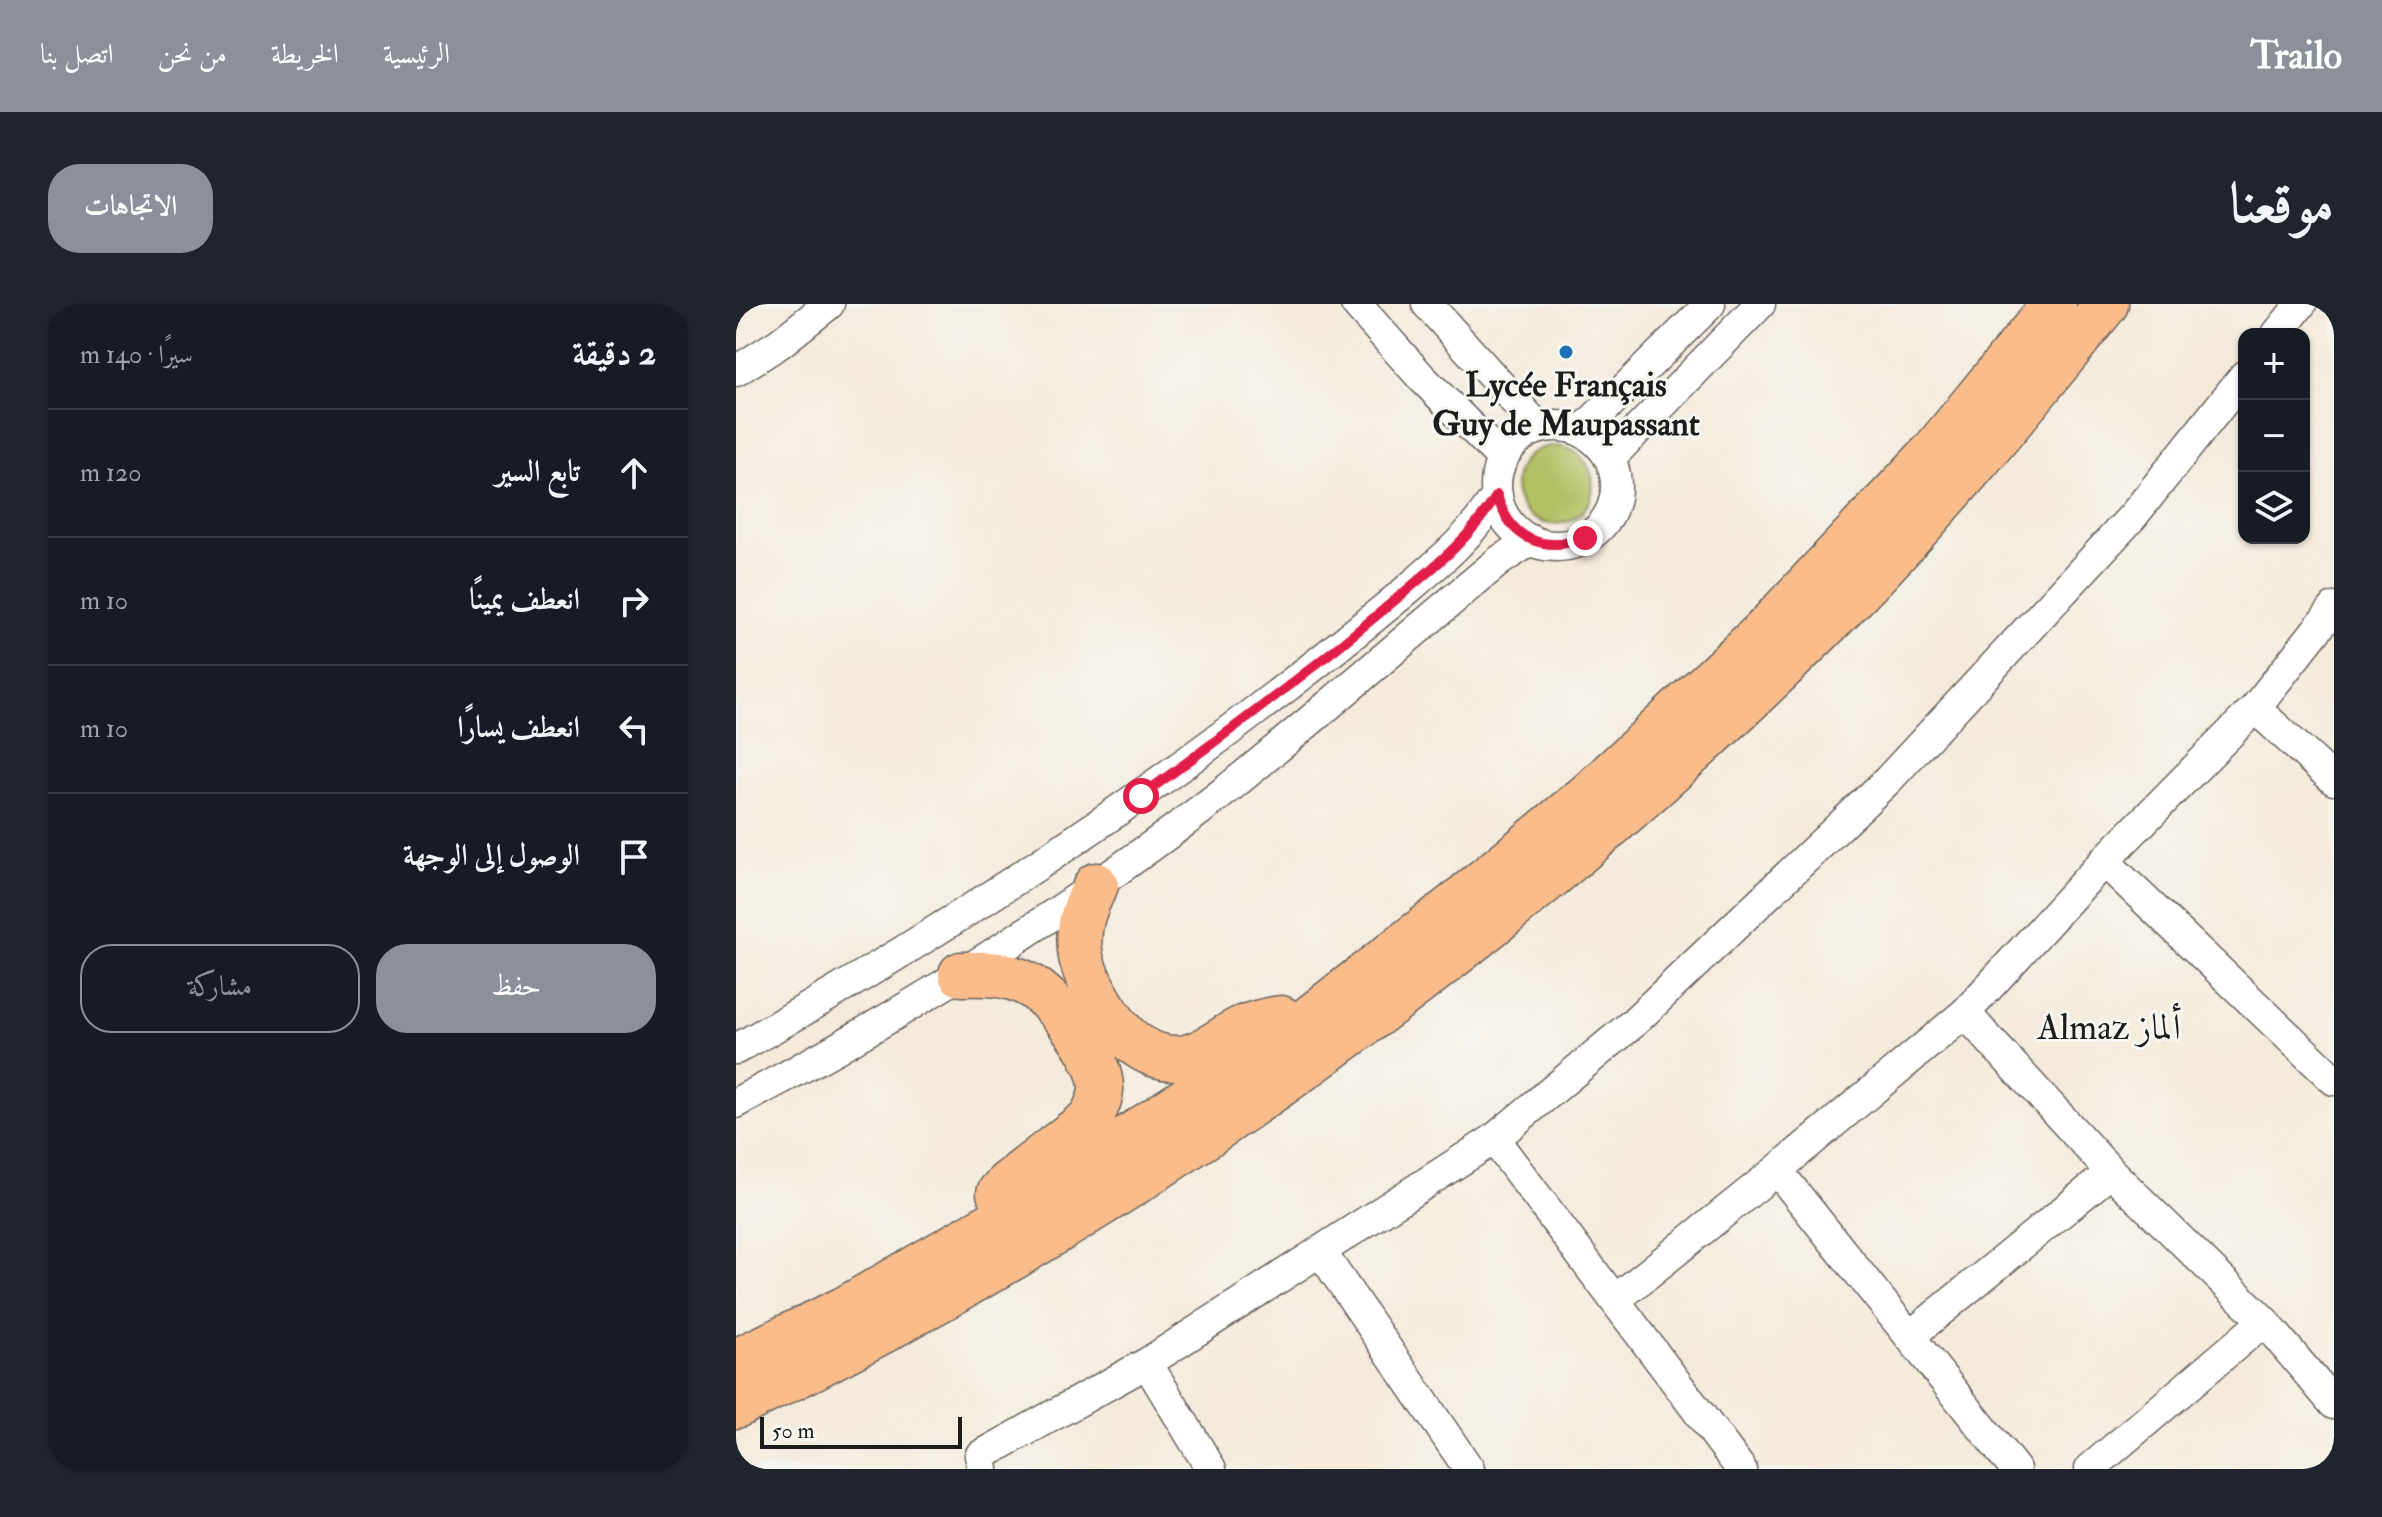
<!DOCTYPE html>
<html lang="ar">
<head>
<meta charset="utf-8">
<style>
	body { margin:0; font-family:"IM FELL Double Pica",Amiri,serif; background:#20242c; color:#f1f3f6; direction:rtl }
	.controls { position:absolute; right:24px; top:24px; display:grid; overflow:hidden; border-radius:16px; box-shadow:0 2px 6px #0004 }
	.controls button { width:72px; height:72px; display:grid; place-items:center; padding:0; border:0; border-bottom:2px solid #363941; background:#171b24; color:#f1f3f6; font:40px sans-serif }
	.scale { position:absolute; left:24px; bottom:20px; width:202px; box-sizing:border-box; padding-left:8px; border:4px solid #1c1c1c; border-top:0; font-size:22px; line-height:28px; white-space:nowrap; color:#1c1c1c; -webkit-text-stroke:6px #f6f6f2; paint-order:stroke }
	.stop { position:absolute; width:24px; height:24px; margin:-18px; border:6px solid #e11d48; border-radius:50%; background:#fff }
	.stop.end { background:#e11d48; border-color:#fff; box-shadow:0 2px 8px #0008 }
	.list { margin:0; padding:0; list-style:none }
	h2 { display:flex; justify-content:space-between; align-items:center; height:104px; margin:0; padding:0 32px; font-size:34px }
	h2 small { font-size:26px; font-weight:400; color:#9ea1a6 }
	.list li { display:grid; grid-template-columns:52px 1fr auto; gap:24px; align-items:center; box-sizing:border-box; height:128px; padding:0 32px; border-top:2px solid #363941 }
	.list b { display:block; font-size:30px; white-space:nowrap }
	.list em { font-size:26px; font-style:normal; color:#9ea1a6 }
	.actions { display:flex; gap:16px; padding:24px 32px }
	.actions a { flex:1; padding:18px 0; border:2px solid #8c9099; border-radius:32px; text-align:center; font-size:28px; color:#8c9099 }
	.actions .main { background:#8c9099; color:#fff }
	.icon { flex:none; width:44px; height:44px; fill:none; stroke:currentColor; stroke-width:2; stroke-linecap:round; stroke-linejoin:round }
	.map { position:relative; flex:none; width:1598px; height:1165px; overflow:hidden; direction:ltr; border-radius:32px }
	header { display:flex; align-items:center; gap:48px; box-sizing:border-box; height:112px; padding:0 40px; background:#8c9099; color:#fff }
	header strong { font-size:38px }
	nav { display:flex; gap:44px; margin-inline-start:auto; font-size:28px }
	.intro { display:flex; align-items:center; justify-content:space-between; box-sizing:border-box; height:192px; padding:0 48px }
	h1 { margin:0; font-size:56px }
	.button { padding:20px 36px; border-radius:32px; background:#8c9099; color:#fff; font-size:28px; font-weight:700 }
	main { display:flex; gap:48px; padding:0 48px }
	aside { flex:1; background:#171b24; border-radius:32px; box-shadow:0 2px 6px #0004 }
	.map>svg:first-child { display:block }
</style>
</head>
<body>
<header>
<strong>Trailo</strong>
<nav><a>الرئيسية</a><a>الخريطة</a><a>من نحن</a><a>اتصل بنا</a></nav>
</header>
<div class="intro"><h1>موقعنا</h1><a class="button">الاتجاهات</a></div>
<main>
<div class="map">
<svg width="1598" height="1165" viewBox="0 0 1598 1165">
	<rect width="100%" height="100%" fill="#f6f6f2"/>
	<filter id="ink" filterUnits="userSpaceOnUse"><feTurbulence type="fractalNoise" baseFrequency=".0125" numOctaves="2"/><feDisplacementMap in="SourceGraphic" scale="16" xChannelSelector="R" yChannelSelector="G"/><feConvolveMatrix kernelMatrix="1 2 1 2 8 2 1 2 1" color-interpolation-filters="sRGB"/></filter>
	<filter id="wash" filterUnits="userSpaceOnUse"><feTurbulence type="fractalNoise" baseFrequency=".006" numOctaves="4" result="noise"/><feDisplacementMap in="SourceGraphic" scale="32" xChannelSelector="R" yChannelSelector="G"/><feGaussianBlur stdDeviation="1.8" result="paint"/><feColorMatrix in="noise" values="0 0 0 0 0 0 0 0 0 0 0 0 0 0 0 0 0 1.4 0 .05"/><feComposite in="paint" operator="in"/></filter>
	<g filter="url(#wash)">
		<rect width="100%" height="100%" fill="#f4ebdb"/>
		<path fill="#b2bf62" stroke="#676e3f" stroke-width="2" d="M779 181a39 39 0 1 1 78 0a39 39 0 1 1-78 0Z"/>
	</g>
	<g filter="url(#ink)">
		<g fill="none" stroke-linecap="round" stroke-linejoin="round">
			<defs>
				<path id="street" d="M620,0L686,74L767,155
					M691,0L803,124
					M1541,30L1565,0
					M0,67L44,39L93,0
					M760 182a60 60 0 1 1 120 0a60 60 0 1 1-120 0Z
					M846,127L974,0
					M874,154L1024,0
					M1519,404L1598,476
					M1368,557L1598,776
					M1229,709L1375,868L1528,1017L1598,1100
					M0,745C204,631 397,504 580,360C609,337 637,314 665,291C701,260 736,232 761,191
					M0,799C125,734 246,660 362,580C405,550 448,519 489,487C582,412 671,333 763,257L795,236
					M758,835L1005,1165
					M1041,866L1279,1165
					M585,948L733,1165
					M879,996L1041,866L1229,709L1368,557L1519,404L1598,304
					M1174,1032L1375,868
					M411,1059L475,1165
					M247,1165L244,1152L411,1059L758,835L895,721L1152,476L1397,212L1508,72
					M1354,1165L1528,1017"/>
				<path id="highway" d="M360,581C349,602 341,622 344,646C346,672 377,723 398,739C411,749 427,755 444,754C466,752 484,735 504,725C517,719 531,716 545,714
					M225,670C249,669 271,669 293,681C319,695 367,755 365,786C364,797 359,806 354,815L272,879L263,889
					M0,1057L108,1005L294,898L572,715L721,599L852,491L1028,327L1197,148L1318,0
					M0,1102C403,908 773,637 1089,322C1190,222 1282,111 1370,0"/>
			</defs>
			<use href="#street" stroke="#68645f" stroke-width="33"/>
			<use href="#highway" stroke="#68645f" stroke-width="47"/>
			<use href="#street" stroke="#fff" stroke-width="30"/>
			<use href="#highway" stroke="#f9bc8a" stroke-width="44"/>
		</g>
	</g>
	<g fill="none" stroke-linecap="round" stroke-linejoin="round" filter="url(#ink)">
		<path stroke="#e11d48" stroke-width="10" d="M405,492C487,432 568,372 646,307C688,271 732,239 761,191C774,236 807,249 849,234"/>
	</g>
	<circle fill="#1f6fb2" stroke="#f6f6f2" stroke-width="3" cx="830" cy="48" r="8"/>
	<g text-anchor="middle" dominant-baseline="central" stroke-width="6" stroke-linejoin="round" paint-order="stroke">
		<g font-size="34" font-weight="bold" fill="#1c1c1c" stroke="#f6f6f2">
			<text x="830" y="81">Lycée Français<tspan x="830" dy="39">Guy de Maupassant</tspan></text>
		</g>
		<g font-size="36" fill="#1c1c1c" stroke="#f6f6f2">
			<text x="1373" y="723">Almaz ألماز</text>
		</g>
	</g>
</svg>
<div class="controls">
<button>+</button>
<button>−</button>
<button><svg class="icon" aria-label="layers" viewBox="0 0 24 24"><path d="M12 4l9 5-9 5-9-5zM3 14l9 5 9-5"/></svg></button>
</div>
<div class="scale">50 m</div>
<div class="stop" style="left:405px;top:492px"></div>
<div class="stop end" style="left:849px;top:234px"></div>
</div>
<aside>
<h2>2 دقيقة<small>سيرًا · 140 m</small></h2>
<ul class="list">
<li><svg class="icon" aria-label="ahead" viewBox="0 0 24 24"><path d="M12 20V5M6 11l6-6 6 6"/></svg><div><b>تابع السير</b></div><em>120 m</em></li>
<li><svg class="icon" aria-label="right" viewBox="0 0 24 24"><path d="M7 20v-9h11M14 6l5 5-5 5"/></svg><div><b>انعطف يمينًا</b></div><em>10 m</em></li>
<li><svg class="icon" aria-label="left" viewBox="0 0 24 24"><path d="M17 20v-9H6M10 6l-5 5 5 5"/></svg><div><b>انعطف يسارًا</b></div><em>10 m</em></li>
<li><svg class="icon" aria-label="arrive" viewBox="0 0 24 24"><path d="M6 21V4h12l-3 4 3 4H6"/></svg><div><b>الوصول إلى الوجهة</b></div></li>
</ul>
<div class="actions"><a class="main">حفظ</a><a>مشاركة</a></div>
</aside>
</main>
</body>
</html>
